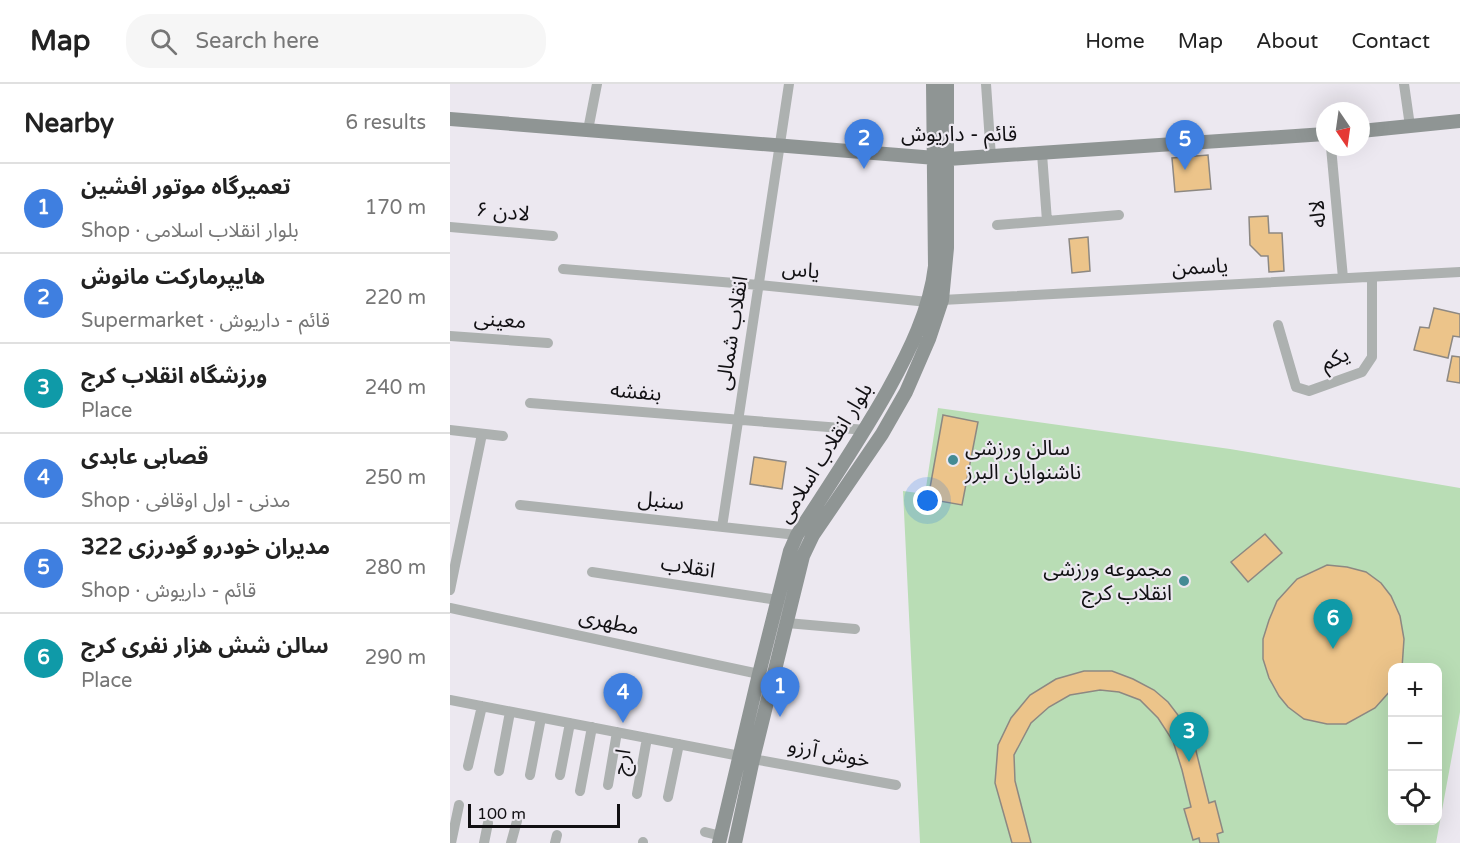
<!DOCTYPE html>
<html lang="en">
<head>
<meta charset="utf-8">
<style>
	body { margin:0; font-family:"Varela Round","Noto Sans Arabic",sans-serif; background:#f6f6f6; color:#222 }
	.controls { position:absolute; right:18px; bottom:18px; display:grid; overflow:hidden; border-radius:12px; box-shadow:0 6px 24px #0002 }
	.controls button { width:54px; height:54px; display:grid; place-items:center; padding:0; border:0; border-bottom:2px solid #e0e0e0; background:#fff; color:#222; font:30px sans-serif }
	.compass { position:absolute; left:866px; top:18px; width:54px; height:54px; border-radius:50%; background:#fff; box-shadow:0 6px 24px #0002; rotate:167deg }
	.scale { position:absolute; left:18px; bottom:15px; width:152px; box-sizing:border-box; padding-left:6px; border:3px solid #111013; border-top:0; font-size:16px; line-height:21px; white-space:nowrap; color:#111013; -webkit-text-stroke:4px #ece8f0; paint-order:stroke }
	.you { position:absolute; left:478px; top:417px; width:21px; height:21px; margin:-15px; border:4px solid #fff; border-radius:50%; background:#1a73e8; box-shadow:0 0 0 9px #1a73e833 }
	.badge { display:grid; place-items:center; width:39px; height:39px; border-radius:50%; background:#ea580c; color:#fff; font-size:20px; font-weight:700 }
	.pin { position:absolute; translate:-50% -50px; filter:drop-shadow(0 2px 3px #0008) }
	.pin::after { content:''; position:absolute; top:32px; width:21px; height:18px; background:inherit; clip-path:polygon(0 0,100% 0,50% 100%) }
	.list { margin:0; padding:0; list-style:none }
	h2 { display:flex; justify-content:space-between; align-items:center; height:78px; margin:0; padding:0 24px; font-size:26px }
	h2 small { font-size:20px; font-weight:400; color:#767676 }
	.list li { display:grid; grid-template-columns:39px 1fr auto; gap:18px; align-items:center; box-sizing:border-box; height:90px; padding:0 24px; border-top:2px solid #e0e0e0 }
	.list b { display:block; font-size:22px; white-space:nowrap }
	.list p { margin:0; font-size:20px; white-space:nowrap; color:#767676 }
	.list em { font-size:20px; font-style:normal; color:#767676 }
	.icon { flex:none; width:33px; height:33px; fill:none; stroke:currentColor; stroke-width:2; stroke-linecap:round; stroke-linejoin:round }
	.map { position:relative; flex:none; width:1010px; height:759px; overflow:hidden }
	header { display:flex; align-items:center; gap:36px; box-sizing:border-box; height:84px; padding:0 30px; background:#fff; border-bottom:2px solid #e0e0e0 }
	header strong { font-size:28px }
	nav { display:flex; gap:33px; margin-inline-start:auto; font-size:21px }
	.search { width:420px; height:54px; background:#f6f6f6; display:flex; align-items:center; gap:15px; box-sizing:border-box; padding:0 21px; border-radius:24px; color:#767676; font-size:22px }
	main { display:flex }
	aside { flex:1; background:#fff }
	.map>svg:first-child { display:block }
</style>
</head>
<body>
<header>
<strong>Map</strong>
<div class="search"><svg class="icon" aria-label="search" viewBox="0 0 24 24"><circle cx="10" cy="10" r="6"/><path d="M15 15l6 6"/></svg>Search here</div>
<nav><a>Home</a><a>Map</a><a>About</a><a>Contact</a></nav>
</header>
<main>
<aside>
<h2>Nearby<small>6 results</small></h2>
<ul class="list">
<li><span class="badge" style="background:#3f7fe0">1</span><div><b>تعمیرگاه موتور افشین</b><p>Shop · بلوار انقلاب اسلامی</p></div><em>170 m</em></li>
<li><span class="badge" style="background:#3f7fe0">2</span><div><b>هایپرمارکت مانوش</b><p>Supermarket · قائم - داریوش</p></div><em>220 m</em></li>
<li><span class="badge" style="background:#0f9aa8">3</span><div><b>ورزشگاه انقلاب کرج</b><p>Place</p></div><em>240 m</em></li>
<li><span class="badge" style="background:#3f7fe0">4</span><div><b>قصابی عابدی</b><p>Shop · مدنی - اول اوقافی</p></div><em>250 m</em></li>
<li><span class="badge" style="background:#3f7fe0">5</span><div><b>مدیران خودرو گودرزی 322</b><p>Shop · قائم - داریوش</p></div><em>280 m</em></li>
<li><span class="badge" style="background:#0f9aa8">6</span><div><b>سالن شش هزار نفری کرج</b><p>Place</p></div><em>290 m</em></li>
</ul>
</aside>
<div class="map">
<svg width="1010" height="759" viewBox="0 0 1010 759">
	<rect width="100%" height="100%" fill="#ece8f0"/>
	<path fill="#b9ddb5" fill-rule="evenodd" d="M488,324L780,365L1010,404V628L986,759H470L453,407L475,410ZM942,584H988V736H942Z"/>
	<path fill="#ecc48a" stroke="#8d8882" stroke-width="1.5" d="M758,71L761,105L725,108L722,74Z
		M818,132L819,149H832L834,187L819,188L818,172H811L800,161L799,133Z
		M638,153L640,187L622,189L619,155Z
		M984,224L1010,230V253L1003,252L998,274L964,266L970,243L979,244Z
		M1002,272L1010,273V299L997,297Z
		M493,331L528,338L512,421L478,415Z
		M304,373L336,378L332,405L300,400Z
		M815,450L832,469L798,498L781,478Z
		M877,481L897,483L916,488L931,499L941,512L950,532L954,555L952,584H942V603L941,606L925,624L896,640H877L854,635L838,623L829,612L819,594L813,575V555L819,536L827,517L847,495Z
		M634,587H662L683,595L704,606L718,618L734,639L744,659L759,719L765,717L773,748L767,750L769,759H750L749,754L743,756L734,725L741,723L732,686L723,657L708,634L690,616L669,608L650,606L620,611L599,623L581,639L564,671L565,697L581,759H562L545,699L548,661L561,634L580,611L606,595Z"/>
	<g fill="none" stroke-linecap="round" stroke-linejoin="round">
		<path stroke="#adb1b0" stroke-width="10" d="M536,0L541,73
			M954,0L960,42
			M138,46L147,0
			M881,63L893,194
			M592,70L597,137
			M547,141L669,131
			M0,143L103,152
			M113,185L309,201L478,218
			M492,216L1010,188
			M828,241L846,303L859,307L912,288L922,273V193
			M0,252L98,259
			M80,319L416,346
			M0,346L53,352
			M70,421L347,451
			M272,443L339,0
			M142,488L328,516
			M0,506L32,350
			M0,524L309,590
			M337,539L405,545
			M0,616L290,672
			M303,675L446,701
			M18,682L32,622
			M49,687L60,628
			M80,691L91,634
			M110,691L120,639
			M158,701L167,648
			M130,707L142,643
			M187,710L197,654
			M218,713L229,660
			M255,748L271,752
			M1,759L9,721
			M34,759L38,739
			M61,759L67,737
			M105,759L107,751
			M193,759V758"/>
		<path stroke="#8f9594" stroke-width="14" d="M0,35L498,75L875,50
			M911,47L1010,37
			M269,759L309,590L340,467L347,451C378,403 410,356 438,306C459,268 480,226 485,182L483,0
			M285,759L303,675L353,472L363,451L432,350L456,308L479,255L492,216L497,164V0"/>
	</g>
	<g fill="#448b94" stroke="#ece8f0" stroke-width="2">
		<circle cx="503" cy="376" r="6"/>
		<circle cx="734" cy="497" r="6"/>
	</g>
	<g text-anchor="middle" dominant-baseline="central" stroke-width="4.5" stroke-linejoin="round" paint-order="stroke">
		<g font-size="21" fill="#111013" stroke="#ece8f0">
			<text x="509" y="50">قائم - داریوش</text>
			<text transform="translate(53 128) rotate(5)">لادن ۶</text>
			<text transform="translate(868 130) rotate(-95)">لاله</text>
			<text transform="translate(750 183) rotate(-3)">یاسمن</text>
			<text transform="translate(351 186) rotate(6)">یاس</text>
			<text transform="translate(50 236) rotate(4)">معینی</text>
			<text transform="translate(282 249) rotate(-81)">انقلاب شمالی</text>
			<text transform="translate(885 275) rotate(-25)">یکم</text>
			<text transform="translate(186 308) rotate(5)">بنفشه</text>
			<text transform="translate(375 369) rotate(-58)">بلوار انقلاب اسلامی</text>
			<text transform="translate(211 417) rotate(6)">سنبل</text>
			<text transform="translate(238 483) rotate(9)">انقلاب</text>
			<text transform="translate(159 538) rotate(12)">مطهری</text>
			<text transform="translate(379 669) rotate(11)">خوش آرزو</text>
			<text transform="translate(172 678) rotate(-80)">ارج</text>
		</g>
		<g font-size="21" fill="#111013" stroke="#ece8f0" text-anchor="start">
			<text x="515" y="364">سالن ورزشی<tspan x="515" dy="24">ناشنوایان البرز</tspan></text>
			<text x="722" y="485" text-anchor="end">مجموعه ورزشی<tspan x="722" dy="24">انقلاب کرج</tspan></text>
		</g>
	</g>
</svg>
<div class="controls">
<button>+</button>
<button>−</button>
<button><svg class="icon" aria-label="locate" viewBox="0 0 24 24"><circle cx="12" cy="12" r="6"/><path d="M12 2v4M12 18v4M2 12h4M18 12h4"/></svg></button>
</div>
<svg class="compass" viewBox="-18 -18 36 36"><path d="M0-13l5 13h-10z" fill="#e53935"/><path d="M0 13l5-13h-10z" fill="#767676"/></svg>
<div class="scale">100 m</div>
<div class="you"></div>
<div class="pin badge" style="left:330px;top:633px;background:#3f7fe0">1</div>
<div class="pin badge" style="left:414px;top:85px;background:#3f7fe0">2</div>
<div class="pin badge" style="left:739px;top:678px;background:#0f9aa8">3</div>
<div class="pin badge" style="left:173px;top:639px;background:#3f7fe0">4</div>
<div class="pin badge" style="left:735px;top:86px;background:#3f7fe0">5</div>
<div class="pin badge" style="left:883px;top:565px;background:#0f9aa8">6</div>
</div>
</main>
</body>
</html>
